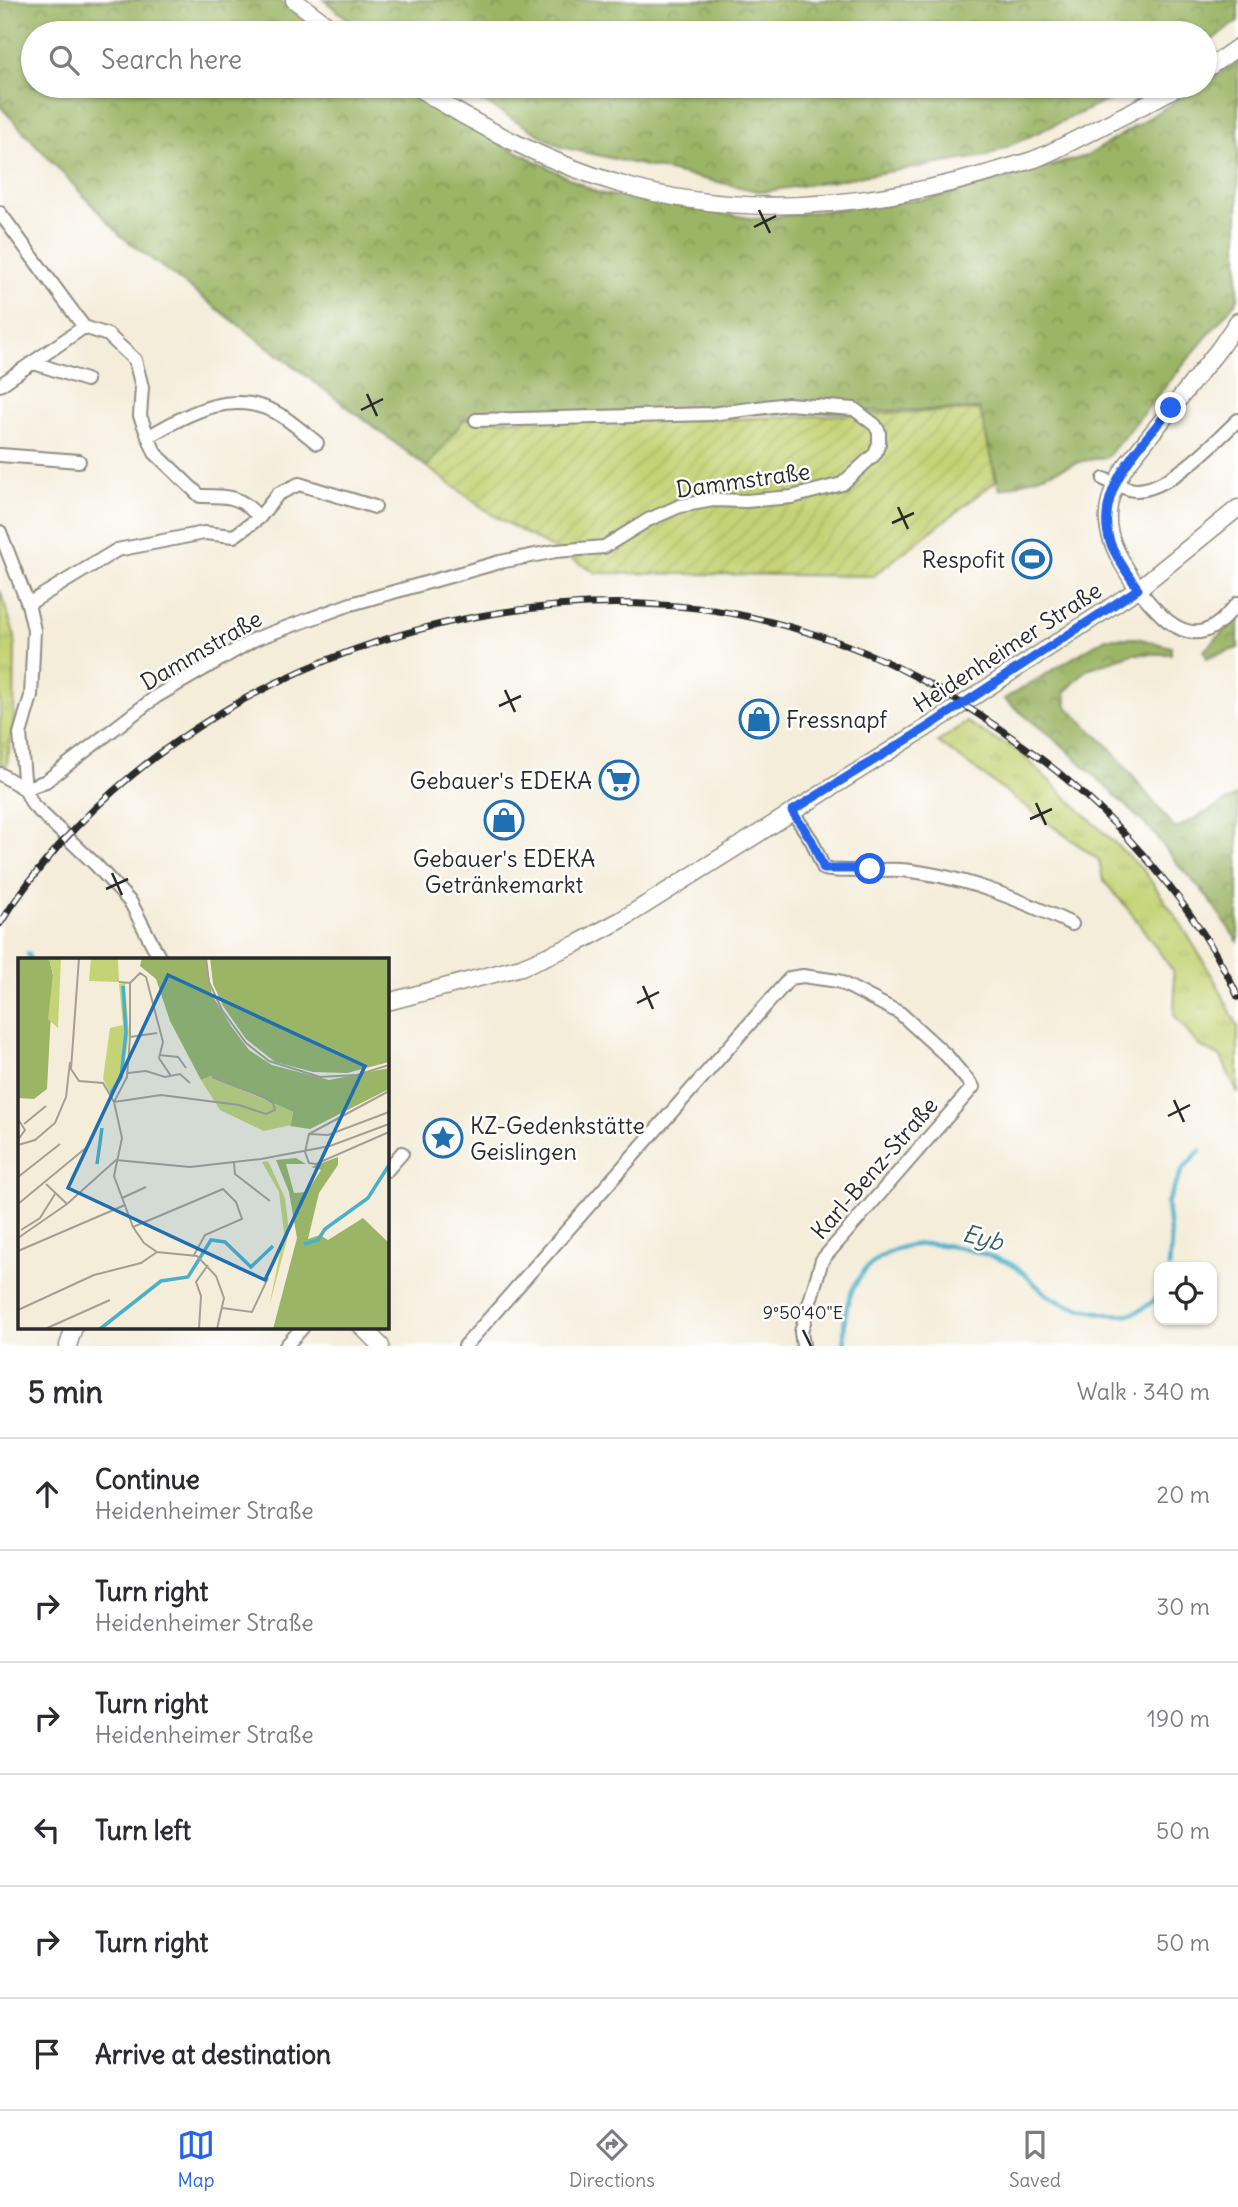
<!DOCTYPE html>
<html lang="en">
<head>
<meta charset="utf-8">
<style>
	body { margin:0; font-family:Delius,sans-serif; background:#f2f2f3; color:#2b2b33 }
	.controls { position:absolute; right:21px; bottom:21px; display:grid; overflow:hidden; border-radius:14px; box-shadow:0 2px 5px #0004 }
	.controls button { width:63px; height:63px; display:grid; place-items:center; padding:0; border:0; border-bottom:2px solid #e1e1e2; background:#fff; color:#2b2b33; font:35px sans-serif }
	.stop { position:absolute; width:21px; height:21px; margin:-16px; border:5px solid #2563eb; border-radius:50%; background:#fff }
	.stop.end { background:#2563eb; border-color:#fff; box-shadow:0 2px 7px #0008 }
	.list { margin:0; padding:0; list-style:none }
	h2 { display:flex; justify-content:space-between; align-items:center; height:91px; margin:0; padding:0 28px; font-size:30px }
	h2 small { font-size:23px; font-weight:400; color:#7c7c81 }
	.list li { display:grid; grid-template-columns:46px 1fr auto; gap:21px; align-items:center; box-sizing:border-box; height:112px; padding:0 28px; border-top:2px solid #e1e1e2 }
	.list b { display:block; font-size:26px; white-space:nowrap }
	.list p { margin:0; font-size:23px; white-space:nowrap; color:#7c7c81 }
	.list em { font-size:23px; font-style:normal; color:#7c7c81 }
	.icon { flex:none; width:38px; height:38px; fill:none; stroke:currentColor; stroke-width:2; stroke-linecap:round; stroke-linejoin:round }
	.map { position:relative; flex:none; width:1238px; height:1346px; overflow:hidden }
	.search { position:absolute; background:#fff; box-shadow:0 2px 5px #0004; left:21px; right:21px; top:21px; height:77px; display:flex; align-items:center; gap:18px; box-sizing:border-box; padding:0 24px; border-radius:38px; color:#7c7c81; font-size:26px }
	.sheet { height:763px; background:#fff }
	nav { display:flex; justify-content:space-around; align-items:center; box-sizing:border-box; height:98px; border-top:2px solid #e1e1e2; background:#fff; font-size:19px; color:#7c7c81 }
	nav a { display:grid; justify-items:center; gap:4px }
	nav .on { color:#2563eb }
	.map>svg:first-child { display:block }
</style>
</head>
<body>
<div class="map">
<svg width="1238" height="1346" viewBox="0 0 1238 1346">
	<defs>
		<pattern id="grass-tufts" width="24" height="20" patternUnits="userSpaceOnUse" patternTransform="scale(1.75)"><rect width="24" height="20" fill="#c4d375"/><path d="M3 7l-1-3M5 7V3M7 7l1-3M15 17l-1-3M17 17v-4M19 17l1-3" fill="none" stroke="#a9b565"/></pattern>
		<pattern id="forest-crowns" width="20" height="18" patternUnits="userSpaceOnUse" patternTransform="scale(1.75)"><rect width="20" height="18" fill="#9bb566"/><path d="M2 6a3 3 0 1 1 6 0M12 15a3 3 0 1 1 6 0" fill="none" stroke="#7f9354"/></pattern>
		<pattern id="garden-furrows" width="10" height="10" patternUnits="userSpaceOnUse" patternTransform="scale(1.75)"><rect width="10" height="10" fill="#c4d375"/><path d="M-1 1l2-2M0 10L10 0M9 11l2-2" fill="none" stroke="#a9b565"/></pattern>
	</defs>
	<rect width="100%" height="100%" fill="#fff"/>
	<filter id="ink" filterUnits="userSpaceOnUse"><feTurbulence type="fractalNoise" baseFrequency=".0143" numOctaves="2"/><feDisplacementMap in="SourceGraphic" scale="14" xChannelSelector="R" yChannelSelector="G"/><feConvolveMatrix kernelMatrix="1 2 1 2 8 2 1 2 1" color-interpolation-filters="sRGB"/></filter>
	<filter id="wash" filterUnits="userSpaceOnUse"><feTurbulence type="fractalNoise" baseFrequency=".00686" numOctaves="4" result="noise"/><feDisplacementMap in="SourceGraphic" scale="28" xChannelSelector="R" yChannelSelector="G"/><feGaussianBlur stdDeviation="1.57" result="paint"/><feColorMatrix in="noise" values="0 0 0 0 0 0 0 0 0 0 0 0 0 0 0 0 0 1.4 0 .05"/><feComposite in="paint" operator="in"/></filter>
	<g filter="url(#wash)">
		<rect width="100%" height="100%" fill="#f4edda"/>
		<path fill="url(#grass-tufts)" stroke="#787f50" stroke-width="2" d="M0,590L15,637L14,720L6,768L0,762Z
			M967,722L994,739L1015,748L1144,871L1181,924L1217,984L1238,1027V1094L1221,1057L1198,1045L1174,1015L1175,991L1173,971L1132,914L1103,880L1099,860L938,742Z"/>
		<path fill="url(#forest-crowns)" stroke="#637048" stroke-width="2" d="M0,0H280L328,33H33V86H404L450,117L598,193L756,219L932,198L1087,156L1200,86H1205V83L1238,62V299L1107,457L1083,461L1000,490L979,409L712,414L536,413L464,419L427,467L121,236L0,106Z
			M324,0H1238V21L1205,45V33H365Z
			M456,86H1139L987,156L762,192L561,147Z
			M1238,616V648L1207,658L1204,651Z
			M1106,638H1137L1171,647V654H1133L1087,669L1065,692L1067,707L1110,748L1175,829L1238,795V942L1207,896L1179,866L1151,830L1063,746L1004,699Z"/>
		<path fill="url(#garden-furrows)" stroke="#787f50" stroke-width="2" d="M980,410L996,481L873,576L597,573L494,516L427,467L464,420L726,419Z"/>
		<g fill="none" stroke-linecap="round" stroke-linejoin="round">
			<path stroke="#4ab0ca" stroke-width="4.5" d="M0,639V651
				M28,954L30,959
				M1169,1267L1171,1242L1167,1203L1183,1169L1200,1151
				M845,1346C838,1283 876,1237 942,1245C963,1247 985,1254 1004,1261C1023,1267 1034,1287 1051,1297C1067,1307 1116,1319 1134,1313C1145,1309 1153,1302 1159,1294"/>
		</g>
	</g>
	<g filter="url(#ink)">
		<g fill="none" stroke-linecap="round" stroke-linejoin="round">
			<defs>
				<path id="street" d="M0,213L84,327L108,335L135,360L142,387L140,416L155,453L200,496C227,496 241,495 259,518
					M34,363L86,380
					M0,385L84,327
					M148,437C189,412 236,387 282,416C294,424 306,434 317,443
					M0,455L79,461
					M1104,479C1114,484 1125,489 1135,490C1169,491 1215,442 1238,420
					M0,532L28,604L34,630L31,696L20,734L25,789L33,805L96,865L131,903L160,959
					M1138,589C1153,607 1177,639 1204,631C1218,627 1229,613 1238,603
					M28,604L117,550L204,533L234,536L259,518L278,494L299,484L375,507
					M0,774L25,789
					M25,789L46,781L157,696L255,639L351,604L500,562L556,551L604,547L648,520L680,506L713,500L746,501L792,497L842,484L875,454L879,443V432L875,425L854,409L788,404L711,414L476,420
					M792,811L812,841L824,869C846,874 877,868 901,870C961,875 1018,899 1072,924
					M387,1170L402,1153
					M286,1346L303,1327
					M465,1346L790,978L803,976L838,981L900,1013L947,1056L973,1087L822,1260L801,1332L803,1346"/>
				<path id="secondary" d="M294,0L338,33
					M1205,70L1238,47
					M415,86C475,125 551,164 620,184C755,225 900,203 1032,160C1050,154 1068,143 1085,135C1116,119 1148,104 1179,86
					M1138,589C1109,543 1094,518 1125,467L1219,349L1238,321
					M387,1002L521,967L576,944L621,920L926,728L1138,589L1238,508
					M362,1327L381,1346
					M68,1346L74,1327"/>
			</defs>
			<use href="#street" stroke="#908c82" stroke-width="16"/>
			<use href="#secondary" stroke="#908c82" stroke-width="19"/>
			<use href="#street" stroke="#fff" stroke-width="12"/>
			<use href="#secondary" stroke="#fff" stroke-width="16"/>
			<defs>
				<path id="rail" d="M0,924C143,698 434,578 697,608C741,613 787,625 829,639C906,664 979,712 1044,761C1119,819 1199,910 1238,997"/>
			</defs>
			<use href="#rail" stroke="#2b2b2b" stroke-width="7"/>
			<use href="#rail" stroke="#fff" stroke-width="4.5" stroke-dasharray="13" stroke-linecap="butt"/>
		</g>
	</g>
	<g fill="none" stroke-linecap="round" stroke-linejoin="round" filter="url(#ink)">
		<path stroke="#2563eb" stroke-width="9" d="M870,869H824L812,841L792,811L926,728L1138,589C1128,574 1116,558 1110,542C1093,490 1143,444 1171,408"/>
	</g>
	<path fill="none" stroke="#2b2b2b" stroke-width="2.5" d="M759,210L770,233M754,227L776,216M367,394L377,416M361,410L383,399M898,507L908,529M892,523L914,513M505,690L515,712M499,706L521,696M1036,803L1046,825M1030,819L1052,809M112,873L122,895M106,889L128,879M643,986L653,1009M637,1003L659,992M1174,1100L1184,1122M1168,1116L1190,1105M803,1330L811,1346"/>
	<defs>
		<symbol id="stadium-ring" viewBox="-11 -11 22 22"><circle r="9.5" fill="#fff" stroke="#1f6fb2" stroke-width="1.5"/><path d="M0-5a6.5 5 0 1 0 0 10a6.5 5 0 1 0 0-10ZM-3.5-1.8h7v3.6h-7Z" fill="#1f6fb2"/></symbol>
		<symbol id="shop-ring" viewBox="-11 -11 22 22"><circle r="9.5" fill="#fff" stroke="#1f6fb2" stroke-width="1.5"/><path d="M-5-2.5h2.3a2.7 3.5 0 0 1 5.4 0H5L5.5 6h-11ZM-1.5-2.5h3a1.5 2.3 0 0 0-3 0Z" fill="#1f6fb2"/></symbol>
		<symbol id="supermarket-ring" viewBox="-11 -11 22 22"><circle r="9.5" fill="#fff" stroke="#1f6fb2" stroke-width="1.5"/><path d="M-6-5.5h2.5l.6 2H6L4.5 2H-2.5L-4.4-4H-6ZM-1.5 3.2a1.3 1.3 0 1 0 .1 0ZM3 3.2a1.3 1.3 0 1 0 .1 0Z" fill="#1f6fb2"/></symbol>
		<symbol id="sight-ring" viewBox="-11 -11 22 22"><circle r="9.5" fill="#fff" stroke="#1f6fb2" stroke-width="1.5"/><path d="M0-6L1.8-2.2L6-1.7L2.9 1.2L3.7 5.4L0 3.3L-3.7 5.4L-2.9 1.2L-6-1.7L-1.8-2.2Z" fill="#1f6fb2"/></symbol>
	</defs>
	<g fill-rule="evenodd">
		<use href="#stadium-ring" x="1010" y="537" width="44" height="44"/>
		<use href="#shop-ring" x="737" y="697" width="44" height="44"/>
		<use href="#supermarket-ring" x="597" y="758" width="44" height="44"/>
		<use href="#shop-ring" x="482" y="798" width="44" height="44"/>
		<use href="#sight-ring" x="421" y="1116" width="44" height="44"/>
	</g>
	<g text-anchor="middle" dominant-baseline="central" stroke-width="5" stroke-linejoin="round" paint-order="stroke">
		<g font-size="23" fill="#2b2b2b" stroke="#fff">
			<text transform="translate(743 480) rotate(-8)">Dammstraße</text>
			<text transform="translate(1007 647) rotate(-33)">Heidenheimer Straße</text>
			<text transform="translate(201 650) rotate(-30)">Dammstraße</text>
			<text transform="translate(874 1168) rotate(-49)">Karl-Benz-Straße</text>
		</g>
		<g font-size="23" fill="#2b2b2b" stroke="#fff" text-anchor="end">
			<text x="1005" y="559">Respofit</text>
			<text x="786" y="719" text-anchor="start">Fressnapf</text>
			<text x="592" y="780">Gebauer's EDEKA</text>
			<text x="504" y="858" text-anchor="middle">Gebauer's EDEKA<tspan x="504" dy="26">Getränkemarkt</tspan></text>
			<text x="470" y="1125" text-anchor="start">KZ-Gedenkstätte<tspan x="470" dy="26">Geislingen</tspan></text>
		</g>
		<g font-size="24" font-style="italic" fill="#37606b" stroke="#fff">
			<text transform="translate(983 1237) rotate(15)">Eyb</text>
		</g>
	</g>
	<g transform="translate(18 958)">
		<rect width="371" height="371" fill="#f4edda"/>
		<path d="M107,25L111,76L105,119L94,139L85,121L92,70L105,67L101,26ZM250,203L267,240L271,274L251,349L266,275L261,234L244,204Z" fill="#c4d375"/>
		<path d="M0,0H31L35,17L29,131L16,141L0,140ZM124,0H188L194,37L213,68L231,92L254,107L311,122L371,110V131L292,171L272,168L275,154L204,122L193,118L183,122L152,63L138,21L122,8ZM192,0H371V104L329,115L295,114L257,104L228,81L205,48L195,26ZM320,199V207L301,235L290,281L302,277L310,282L345,260L371,285V371H255L279,280L271,234L258,202L278,200L288,206H268L276,235L289,234L303,212L293,209Z" fill="#9bb566"/>
		<path d="M73,0H100L101,24L71,23Z" fill="#c4d375"/>
		<path d="M31,0H43L40,70L30,61L35,17ZM193,118L275,154L273,167L246,173L202,152L183,122Z" fill="#c4d375"/>
		<path fill="none" stroke="#4ab0ca" stroke-width="3.5" d="M93,135L103,119L108,74L105,28M79,206L84,170M286,286L300,282L307,271L350,240L371,207M82,371L143,323L170,319L193,282L207,284L233,309L255,288"/>
		<path fill="none" stroke="#a49f94" stroke-width="2" d="M61,0L53,111L61,123L85,125L96,144M188,0L191,24L204,52L228,85L251,103L302,119L339,117L371,107M101,24L112,25V79L109,119L96,144L104,180L96,218L115,269L126,285L139,294L179,298L198,318L206,340L199,371M112,25L122,15L128,19L145,84L141,100L153,118M112,79L139,75M141,97L160,99L168,110M110,115L128,113L147,119L162,116L172,125M371,133L291,176L287,194L291,205L298,206L371,174M96,144L143,137L221,147L248,156L257,152L255,145L245,139L194,119M0,161L7,172L0,182M6,166L28,148M291,176L310,177L371,154M0,187L17,182L37,165L48,139L52,104M216,204L217,216L252,243M0,219L42,186M28,226L49,246M104,240L128,229M0,246L69,189M115,269L205,231L218,244L224,261L187,277L176,297M3,272L22,260L37,236M0,280L49,246L98,202L172,209L243,201L312,188L371,166M0,293L107,247M204,350L234,354L250,320M0,352L76,317L123,305L139,294M27,371L92,342M181,371L183,338L178,324L190,307"/>
		<path fill="#1f6fb2" fill-opacity="0.15" stroke="#1f6fb2" stroke-width="3.5" d="M150,17L347,108L247,322L50,230Z"/>
		<rect width="371" height="371" fill="none" stroke="#2b2b2b" stroke-width="3.5"/>
	</g>
	<g font-size="18" text-anchor="middle" fill="#2b2b2b" stroke="#fff" stroke-width="5" stroke-linejoin="round" paint-order="stroke">
		<text x="803" y="1319">9°50'40"E</text>
	</g>
</svg>
<div class="controls">
<button><svg class="icon" aria-label="locate" viewBox="0 0 24 24"><circle cx="12" cy="12" r="6"/><path d="M12 2v4M12 18v4M2 12h4M18 12h4"/></svg></button>
</div>
<div class="stop" style="left:870px;top:869px"></div>
<div class="stop end" style="left:1171px;top:408px"></div>
<div class="search"><svg class="icon" aria-label="search" viewBox="0 0 24 24"><circle cx="10" cy="10" r="6"/><path d="M15 15l6 6"/></svg>Search here</div>
</div>
<section class="sheet">
<h2>5 min<small>Walk · 340 m</small></h2>
<ul class="list">
<li><svg class="icon" aria-label="ahead" viewBox="0 0 24 24"><path d="M12 20V5M6 11l6-6 6 6"/></svg><div><b>Continue</b><p>Heidenheimer Straße</p></div><em>20 m</em></li>
<li><svg class="icon" aria-label="right" viewBox="0 0 24 24"><path d="M7 20v-9h11M14 6l5 5-5 5"/></svg><div><b>Turn right</b><p>Heidenheimer Straße</p></div><em>30 m</em></li>
<li><svg class="icon" aria-label="right" viewBox="0 0 24 24"><path d="M7 20v-9h11M14 6l5 5-5 5"/></svg><div><b>Turn right</b><p>Heidenheimer Straße</p></div><em>190 m</em></li>
<li><svg class="icon" aria-label="left" viewBox="0 0 24 24"><path d="M17 20v-9H6M10 6l-5 5 5 5"/></svg><div><b>Turn left</b></div><em>50 m</em></li>
<li><svg class="icon" aria-label="right" viewBox="0 0 24 24"><path d="M7 20v-9h11M14 6l5 5-5 5"/></svg><div><b>Turn right</b></div><em>50 m</em></li>
<li><svg class="icon" aria-label="arrive" viewBox="0 0 24 24"><path d="M6 21V4h12l-3 4 3 4H6"/></svg><div><b>Arrive at destination</b></div></li>
</ul>
</section>
<nav>
<a class="on"><svg class="icon" aria-label="map" viewBox="0 0 24 24"><path d="M3 6l6-2 6 2 6-2v14l-6 2-6-2-6 2zM9 4v14M15 6v14"/></svg>Map</a>
<a><svg class="icon" aria-label="directions" viewBox="0 0 24 24"><path d="M12 3l9 9-9 9-9-9zM9 14v-3h6M13 9l2 2-2 2"/></svg>Directions</a>
<a><svg class="icon" aria-label="saved" viewBox="0 0 24 24"><path d="M7 4h10v16l-5-4-5 4z"/></svg>Saved</a>
</nav>
</body>
</html>
